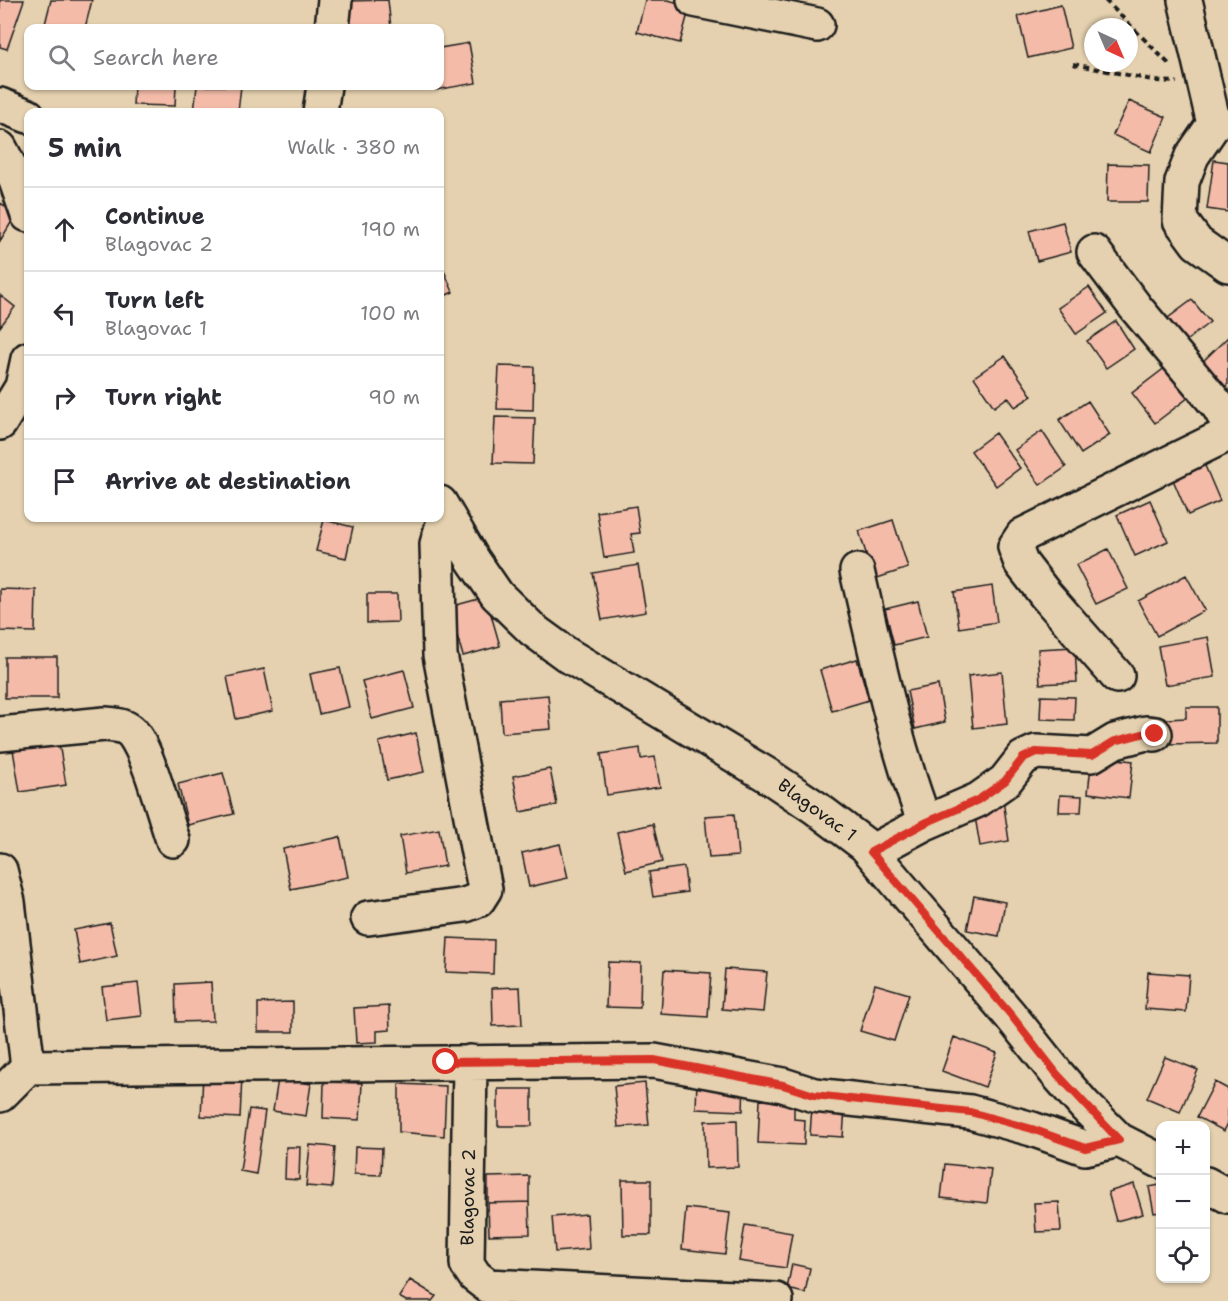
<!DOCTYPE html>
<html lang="en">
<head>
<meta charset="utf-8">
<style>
	body { margin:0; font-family:"Shantell Sans",sans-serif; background:#f2f2f3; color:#2b2b33 }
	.controls { position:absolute; right:18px; bottom:18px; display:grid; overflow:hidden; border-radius:12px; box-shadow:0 2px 4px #0004 }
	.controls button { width:54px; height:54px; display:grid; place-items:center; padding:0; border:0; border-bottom:2px solid #e1e1e2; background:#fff; color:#2b2b33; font:30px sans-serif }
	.compass { position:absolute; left:1084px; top:18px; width:54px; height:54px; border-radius:50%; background:#fff; box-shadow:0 2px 4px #0004; rotate:136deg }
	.stop { position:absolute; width:18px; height:18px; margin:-14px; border:4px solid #d93025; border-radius:50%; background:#fff }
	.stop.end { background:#d93025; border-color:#fff; box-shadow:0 2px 6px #0008 }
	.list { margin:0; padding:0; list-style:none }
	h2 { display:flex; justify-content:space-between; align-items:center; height:78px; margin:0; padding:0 24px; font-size:26px }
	h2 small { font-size:20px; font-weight:400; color:#7c7c81 }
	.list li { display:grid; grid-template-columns:39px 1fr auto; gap:18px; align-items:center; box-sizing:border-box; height:84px; padding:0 24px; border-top:2px solid #e1e1e2 }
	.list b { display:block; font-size:22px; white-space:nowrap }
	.list p { margin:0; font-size:20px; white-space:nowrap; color:#7c7c81 }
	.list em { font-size:20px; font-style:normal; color:#7c7c81 }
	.icon { flex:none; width:33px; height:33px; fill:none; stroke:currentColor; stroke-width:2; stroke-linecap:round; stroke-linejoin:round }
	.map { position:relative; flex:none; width:1228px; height:1301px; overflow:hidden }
	.search { position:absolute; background:#fff; box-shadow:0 2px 4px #0004; left:24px; top:24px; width:420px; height:66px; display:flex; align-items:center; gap:15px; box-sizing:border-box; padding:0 21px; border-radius:12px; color:#7c7c81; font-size:22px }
	.panel { position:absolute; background:#fff; box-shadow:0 2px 4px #0004; left:24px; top:108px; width:420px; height:414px; border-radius:12px }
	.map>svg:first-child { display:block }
</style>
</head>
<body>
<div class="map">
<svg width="1228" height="1301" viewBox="0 0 1228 1301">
	<rect width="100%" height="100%" fill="#e5d1af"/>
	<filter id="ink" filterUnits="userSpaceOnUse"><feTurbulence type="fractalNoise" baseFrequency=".0167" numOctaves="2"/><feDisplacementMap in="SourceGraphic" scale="12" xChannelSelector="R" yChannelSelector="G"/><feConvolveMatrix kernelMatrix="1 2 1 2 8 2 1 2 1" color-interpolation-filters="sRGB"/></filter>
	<g filter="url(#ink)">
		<path fill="#f3bba8" stroke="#1c1c1c" stroke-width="1.5" d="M0,0H24L7,49L0,47Z
			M51,0H92L85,28H44Z
			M388,0L391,28H349L346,1Z
			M645,0H668L690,6L680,43L637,32Z
			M1061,5L1071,48L1028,58L1018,16Z
			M469,43L476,83L436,90L435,86H440V48Z
			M134,86H176L175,106L133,105Z
			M197,86H241L238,112H194Z
			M1129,101L1166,117L1151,152L1113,135Z
			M1214,160L1228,162V212L1207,209Z
			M1108,164L1149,165L1148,202H1107Z
			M0,203L17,213L0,241Z
			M1063,222L1071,252L1037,261L1029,231Z
			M440,261L453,292L440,298Z
			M1089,287L1107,313L1076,334L1058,308Z
			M0,295L15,307L0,327Z
			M1192,300L1210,322L1182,344L1164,321Z
			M1116,321L1134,349L1106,368L1087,341Z
			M1228,337V384L1222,390L1198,366Z
			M440,343L443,344L440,367Z
			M1005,356L1032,396L1015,407L1008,397L994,407L974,377Z
			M499,366L534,367L533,410L497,409Z
			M1166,367L1189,397L1155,423L1132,393Z
			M1088,401L1110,435L1081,454L1059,420Z
			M495,417L535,418L533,464L493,463Z
			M1042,431L1066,467L1040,485L1015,450Z
			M995,433L1020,468L996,486L971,451Z
			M1203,461L1220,501L1188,515L1171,475Z
			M1150,500L1168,541L1135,556L1117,515Z
			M636,506L640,533L631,534L634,553L604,558L597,512Z
			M324,520L353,527L346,558L316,551Z
			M893,520L908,568L874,579L859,531Z
			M1108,549L1128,589L1096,604L1076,565Z
			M638,565L646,612L602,620L593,573Z
			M1186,575L1205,610L1157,636L1138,601Z
			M992,586L997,622L959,628L954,592Z
			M0,589L36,590L35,632L0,631Z
			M367,594H397L398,622L367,623Z
			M486,597L500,646L463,656L449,607Z
			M918,601L927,637L894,645L885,609Z
			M1208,637L1215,677L1165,685L1158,646Z
			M1075,647L1077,682L1040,684L1038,649Z
			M5,657H57V698H5Z
			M857,659L869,700L832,711L820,670Z
			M340,668L349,707L319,714L310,674Z
			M264,669L273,711L236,719L227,677Z
			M404,670L414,708L372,719L362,681Z
			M1002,672L1007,724L973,728L968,676Z
			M938,685L945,722L915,729L907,691Z
			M548,695L551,729L502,733L500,699Z
			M1041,696L1075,697L1074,720L1040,719Z
			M1186,707H1217V743L1167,744V719L1186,718Z
			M416,733L424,772L387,780L379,742Z
			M59,743L66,785L20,792L13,750Z
			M640,748L641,759L655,757L660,787L607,795L601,754Z
			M1092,756L1133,761L1129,798L1088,793Z
			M550,769L557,805L520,812L513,776Z
			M223,773L234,814L188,825L178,784Z
			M1060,795L1082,796L1081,812H1059Z
			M1003,800L1009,841L980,846L973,805Z
			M734,814L738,856L709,858L705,816Z
			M653,824L662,862L626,871L617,832Z
			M439,829L445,866L406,873L400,836Z
			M340,837L348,877L291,889L283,849Z
			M560,844L568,878L529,887L522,853Z
			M684,867L687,892L653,897L649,872Z
			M974,896L1005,902L999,936L967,930Z
			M110,923L117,956L80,964L74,930Z
			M448,938L494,940L493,974L446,972Z
			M608,962L641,963L640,1008L606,1007Z
			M725,969L767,972L763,1012L722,1009Z
			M664,970L711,973L708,1017L661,1014Z
			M1148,972L1189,975L1186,1012L1145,1009Z
			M211,982L213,1021L176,1022L175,984Z
			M138,983L142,1016L106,1020L102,987Z
			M875,984L909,994L894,1041L860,1031Z
			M520,987L522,1025L493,1026L492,988Z
			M293,1002V1032H258V1003Z
			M389,1006L390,1030L377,1031V1042L356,1043L354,1008Z
			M954,1037L997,1053L985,1087L942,1071Z
			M1165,1057L1198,1070L1180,1112L1147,1098Z
			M203,1074L242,1076L240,1118L201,1116Z
			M278,1079L311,1084L306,1116L273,1111Z
			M697,1080L744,1081L743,1111L696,1109Z
			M324,1082L362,1083L360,1120L323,1118Z
			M1215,1082L1228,1089V1123L1224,1131L1197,1117Z
			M645,1083L649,1125L618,1127L614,1086Z
			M399,1084L446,1086L444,1136L399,1132Z
			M498,1089H532V1126H498Z
			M760,1100L794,1101V1119L805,1120L804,1145L758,1143Z
			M812,1106L845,1107L843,1137L810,1135Z
			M249,1109L265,1111L256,1174L240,1171Z
			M737,1120L738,1167L706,1168L705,1121Z
			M310,1145L335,1147L332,1188L306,1186Z
			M286,1147H300L299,1180L285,1179Z
			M355,1147L382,1148L381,1175L354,1174Z
			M945,1164L991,1169L987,1203L941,1198Z
			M529,1176V1202L488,1203V1177Z
			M622,1180H651V1235H623Z
			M1134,1184L1143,1214L1116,1221L1108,1192Z
			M1160,1185V1212L1154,1213L1149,1187Z
			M529,1202L530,1234L489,1235L488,1203Z
			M1059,1202L1061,1231L1036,1232L1034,1203Z
			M686,1208L730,1213L725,1254L682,1249Z
			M587,1214L589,1249L555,1252L552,1217Z
			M745,1225L792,1233L786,1268L739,1261Z
			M792,1264L810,1268L805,1293L787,1289Z
			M410,1280L436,1296L432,1301H406L399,1297Z"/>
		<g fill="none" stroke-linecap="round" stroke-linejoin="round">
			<defs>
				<path id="minor" d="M694,0L817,25
					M1185,0L1214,124L1192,156L1182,182L1180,220L1197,243L1228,265
					M332,28L335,0
					M0,105L28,116
					M320,112L324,86
					M0,148L14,175L28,215
					M1094,252L1136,308L1219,407L1228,423
					M0,423L22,387L28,359
					M440,503L473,560L497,595L533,630L566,654L767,775L816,808L865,845L1010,1015L1057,1074L1085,1106L1119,1140L1160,1161
					M857,571C877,656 894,741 925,823
					M1117,676L1045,594L1021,563L1015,547L1023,535L1228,434
					M0,734L105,724C116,725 127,725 134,735C150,757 163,812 173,840
					M871,852L925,823L978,800L1005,781L1023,758L1036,752L1092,755L1115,741L1146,733L1155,734
					M0,870L8,902L28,1067L0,1095
					M368,918L465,905L478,900L485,889L440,655L437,544L446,514
					M470,1062L467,1264L475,1276L488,1286L776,1300
					M28,1067L654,1061L783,1085L814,1095L970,1112L1032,1129L1085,1148L1119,1140
					M1206,1184L1228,1196"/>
			</defs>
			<use href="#minor" stroke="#1c1c1c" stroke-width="38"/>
			<path stroke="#1c1c1c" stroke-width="4" stroke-dasharray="6 4.5" stroke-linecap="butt" d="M1105,0L1170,65
				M1073,64L1157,81L1177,82"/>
			<use href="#minor" stroke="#e5d1af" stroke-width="33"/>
		</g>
	</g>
	<g fill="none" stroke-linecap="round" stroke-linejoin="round" filter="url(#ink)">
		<path stroke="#d93025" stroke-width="8" d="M446,1062L654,1060L783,1085L814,1095L970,1112L1032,1129L1085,1148L1119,1140L1057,1074L1011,1015L871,852L925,823L978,800L1005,781L1023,758L1036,752L1092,755L1115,741L1146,733L1155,734"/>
	</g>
	<g text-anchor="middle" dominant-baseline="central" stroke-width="5" stroke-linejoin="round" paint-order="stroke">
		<g font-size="18" fill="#1c1c1c" stroke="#e5d1af">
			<text transform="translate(817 810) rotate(36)">Blagovac 1</text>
			<text transform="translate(468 1197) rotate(-89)">Blagovac 2</text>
		</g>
	</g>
</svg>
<div class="controls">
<button>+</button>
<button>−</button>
<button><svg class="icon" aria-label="locate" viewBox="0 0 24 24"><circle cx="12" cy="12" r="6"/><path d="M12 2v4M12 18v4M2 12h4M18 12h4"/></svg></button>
</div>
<svg class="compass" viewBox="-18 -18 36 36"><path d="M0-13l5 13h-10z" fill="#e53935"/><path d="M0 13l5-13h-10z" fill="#7c7c81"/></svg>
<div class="stop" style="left:446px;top:1062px"></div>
<div class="stop end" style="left:1155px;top:734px"></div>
<div class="search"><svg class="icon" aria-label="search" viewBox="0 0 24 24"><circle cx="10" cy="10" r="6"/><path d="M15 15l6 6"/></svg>Search here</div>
<section class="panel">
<h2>5 min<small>Walk · 380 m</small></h2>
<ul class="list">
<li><svg class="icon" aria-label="ahead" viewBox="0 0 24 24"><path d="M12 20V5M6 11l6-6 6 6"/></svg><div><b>Continue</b><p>Blagovac 2</p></div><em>190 m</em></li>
<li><svg class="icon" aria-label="left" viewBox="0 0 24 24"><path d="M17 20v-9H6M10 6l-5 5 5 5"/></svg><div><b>Turn left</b><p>Blagovac 1</p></div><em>100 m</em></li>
<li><svg class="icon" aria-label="right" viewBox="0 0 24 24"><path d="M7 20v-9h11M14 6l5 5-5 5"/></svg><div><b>Turn right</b></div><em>90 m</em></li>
<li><svg class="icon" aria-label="arrive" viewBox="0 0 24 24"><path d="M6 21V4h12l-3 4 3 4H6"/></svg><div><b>Arrive at destination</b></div></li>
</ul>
</section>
</div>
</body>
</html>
